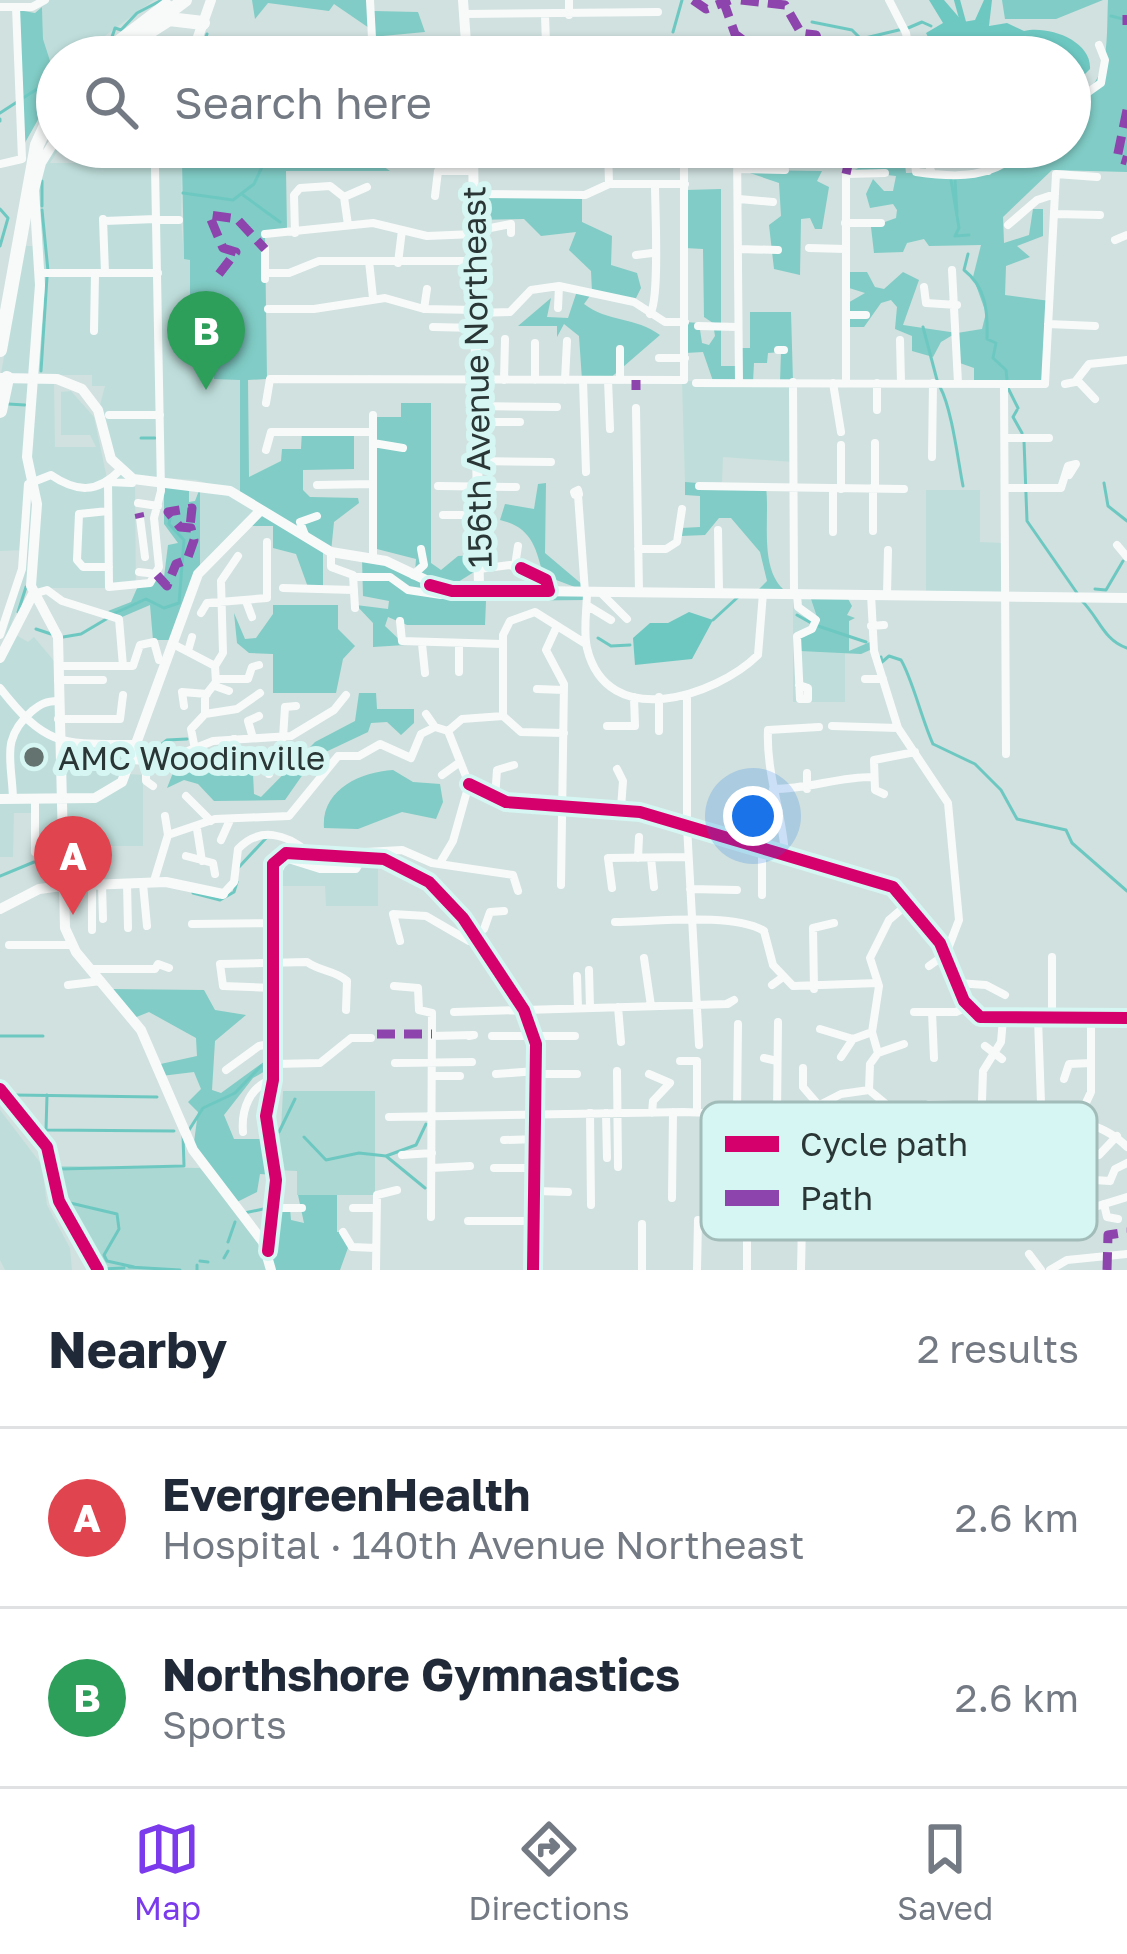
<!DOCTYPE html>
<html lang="en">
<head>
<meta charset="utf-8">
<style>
	body { margin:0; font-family:"Golos Text",sans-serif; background:#f2f2f3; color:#1f2937 }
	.you { position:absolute; left:753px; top:816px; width:42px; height:42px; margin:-30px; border:9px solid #fff; border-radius:50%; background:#1a73e8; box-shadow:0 0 0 18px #1a73e833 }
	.badge { display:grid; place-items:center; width:78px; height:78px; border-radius:50%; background:#7c3aed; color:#fff; font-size:39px; font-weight:700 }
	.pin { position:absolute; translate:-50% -99px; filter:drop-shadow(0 3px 6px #0008) }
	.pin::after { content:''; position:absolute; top:63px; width:42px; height:36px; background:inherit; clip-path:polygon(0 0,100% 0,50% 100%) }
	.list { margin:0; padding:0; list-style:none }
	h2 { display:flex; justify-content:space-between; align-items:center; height:156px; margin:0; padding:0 48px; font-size:51px }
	h2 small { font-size:39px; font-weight:400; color:#747a83 }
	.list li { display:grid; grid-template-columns:78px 1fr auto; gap:36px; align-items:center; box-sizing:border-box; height:180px; padding:0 48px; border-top:3px solid #e0e1e3 }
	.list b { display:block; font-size:45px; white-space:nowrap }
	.list p { margin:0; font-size:39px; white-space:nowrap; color:#747a83 }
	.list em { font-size:39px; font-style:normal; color:#747a83 }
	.icon { flex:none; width:66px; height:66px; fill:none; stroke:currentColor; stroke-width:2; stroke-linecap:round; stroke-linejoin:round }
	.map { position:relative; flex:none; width:1127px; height:1270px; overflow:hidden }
	.search { position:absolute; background:#fff; box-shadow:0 3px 9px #0004; left:36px; right:36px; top:36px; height:132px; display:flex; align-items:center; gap:30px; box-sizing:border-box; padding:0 42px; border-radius:66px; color:#747a83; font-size:45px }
	.sheet { height:516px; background:#fff }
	nav { display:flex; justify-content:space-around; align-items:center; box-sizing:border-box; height:168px; border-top:3px solid #e0e1e3; background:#fff; font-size:33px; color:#747a83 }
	nav a { display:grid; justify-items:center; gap:6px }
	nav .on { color:#7c3aed }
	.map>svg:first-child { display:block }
</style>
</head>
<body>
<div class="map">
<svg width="1127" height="1270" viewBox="0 0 1127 1270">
	<rect width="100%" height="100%" fill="#d0e1df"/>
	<path fill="#bfdedb" d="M42,0H154L95,43L71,57H57L52,68L43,39Z
		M57,142L60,147L50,163H115L116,147H153L154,163H182L181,217L184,259H190V297H211L214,378L240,379V493L196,480L137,476L117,460L109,445L100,405L105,386H92V375H41L40,382L54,383L55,447H96L90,435H61V392L71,391L94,417L108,483L120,473L135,483L136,588H36L35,482L29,577L0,654L27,558L28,489L24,550L0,551V418L12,383H32L29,462L43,279L38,175Z
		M24,246H37L32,379H0Z
		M682,381L793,382L794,462L723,457L722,482H685Z
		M200,484L261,510L200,565Z
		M926,490H980V542L1002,543L1001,593H926Z
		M793,592H845V702H793Z
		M16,635L28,642L34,637L55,662L59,740L138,744L128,774L143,775V846H63L62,852H35V813H14L13,857H0V663Z
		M293,855L378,863V906H326L325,886H276L277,857Z
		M0,1110L42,1165L47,1205L70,1248L72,1270H5L0,1260Z"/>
	<path fill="#acd8d3" d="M283,1091H375V1195H297V1171L275,1170L272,1137L281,1129Z
		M57,1166L200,1168L262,1244L270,1270H100L61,1200Z"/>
	<path fill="#81ccc6" d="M252,0H371L373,11L418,12L425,32L372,37V30L334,4L329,11L268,3L255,19Z
		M1002,0H1103L1056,19H1005Z
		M1108,0H1127V172L1052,170L1003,217L1004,243L1029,235L1033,209H1043V236L1017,246L1030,257L1006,266L1005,295L1050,301L1047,381L974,383V368L957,362L956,333L941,342L933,357L912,351V336L895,329L897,307L891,300L881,303L864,327H846V304L865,293L846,287V272H867L875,287L884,289L903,272L919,280L903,325L957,333L982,329L986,313L973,277L981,245L929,246L924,239L907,243L903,252L874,253L871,227L896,218L897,210L893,204L870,208L866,194L873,179L884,191H893L896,176L853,171L867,163H905L906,173L995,170L1026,147H1070V105C1112,81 1106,44 1108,0Z
		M42,7L43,39L52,67L57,65V86L22,148L18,10L35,13Z
		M221,147H321L339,163H375V147H437L438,167L380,164L390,171H286L287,229L265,236L267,379L248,380L249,477L281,461L282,449H301L302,431L354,432V469L303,470V490L310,497L358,498L359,503L334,522L331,552L323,548V591L309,590L296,554L273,548V526H244L260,510L240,497V380L214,379L211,298L190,297V260L184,259L182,163H211Z
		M741,170L822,171L817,181L829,187L822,229H815L810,218L801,219L800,275L774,269L769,225L781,216L779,183Z
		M721,189V366H738L739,348H750V312H791L793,382H780L781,352L768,353L767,363H754L753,382L713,381L703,352L685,353V322L699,323L702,343L709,345L715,336L713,323L704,317L703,249L685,248L686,190Z
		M474,194L582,195V222L612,236L611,265L637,273L641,288L634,302L592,293L584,304C607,322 636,317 660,335L608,380H582L579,336L564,324L557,337V326H518L551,298L547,317L568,318L578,288L592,292L591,271L569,250L576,232L541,236L524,219L475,220Z
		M401,403H431V563L441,570L458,556L478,555L474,572L458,582L431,585L580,589L543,575C536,547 531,527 500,520L505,504L534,509L538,484L546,483L545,553L584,586L586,600L486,601L485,625H407L388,617L385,626L405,645L373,647V623L356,605L388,609L389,601L363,596L362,558L415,573L416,559L373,548V417H401Z
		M685,482L766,487C770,517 759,566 783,589H759L767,581L760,552L731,518H719L705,535L681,536V528L700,527V496L685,495Z
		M164,487L189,488V502L195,501L200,488V565L171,640H153L150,605L122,617L108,611L131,602L138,586L164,577L168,545L178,543L164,524Z
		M810,596L847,597L852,606L847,615L855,618L849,621V651L870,642V650L861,654L800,651L798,641L818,620Z
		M273,605H338V629L355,646L343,659L336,693H273V654L249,653L237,643L234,613L245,639L256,638L273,614Z
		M359,693H376L377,709H414V723L401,735L387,722L371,723L368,732L315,757L285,800L214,801L198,784L184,780L167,788L176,765L200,768L216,759L227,770L253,774L254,794L261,797L315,742L355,721Z
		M393,770L413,782L440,784L443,802L436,819L402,812L358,829L324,828C321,790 360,772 393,770Z
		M109,989L204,990L215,1010L246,1015L215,1041L212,1090L221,1093L272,1056V1067L253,1078L224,1115L234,1139H273L276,1175L260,1174L257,1192L233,1204L193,1150L198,1112L188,1102L201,1089L194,1072L161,1076L156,1065L197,1056L196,1038L149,1012L134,1018Z
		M298,1195H337V1232H343L349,1245L340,1270H271L272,1208H290L291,1220L304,1223Z"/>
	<path fill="#6ec8c2" d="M929,0H944L963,22L975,20L984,0H992L989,26L1007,23L1024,31C1047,25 1092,40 1090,69L1070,89V57H946L943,43H931L926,33L943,23Z
		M689,612L713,620L692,659L635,665L633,638L650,623H668Z"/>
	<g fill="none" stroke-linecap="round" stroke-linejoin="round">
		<path stroke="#6ec8c2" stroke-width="3" d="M1111,16L1127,20
			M812,22L852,30L861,39L903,29
			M908,28L922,22L931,26
			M673,32L682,0
			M111,40L115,28L121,30L137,13L162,0
			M82,57L107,41
			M199,57L207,34
			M0,113L57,76
			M0,119V121
			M951,180L959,228L955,236L969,235
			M955,180L957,213
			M42,181V206
			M183,193L233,200L254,184L268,154L309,160L323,147
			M243,195L280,222
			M0,209L8,218L0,246
			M42,210L48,271
			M968,254L964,270C986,287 988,311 987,339L996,343L993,358L1006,370L1007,380
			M923,327L937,380
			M41,371L47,277
			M940,387C952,409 958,461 963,486
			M1008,388L1018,408
			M8,404L25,405
			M1017,410L1013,417L1022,433
			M141,438H155
			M1024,441L1027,521L1077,593
			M1104,483L1108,506L1127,521
			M1095,589L1106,590L1123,561
			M1081,600C1099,617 1103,640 1127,648
			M18,612L26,587
			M115,613L146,599L164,608L179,603L184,540L169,524L171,514
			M797,615L813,624
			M713,620L738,597
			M818,626L866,642
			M36,629L51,634
			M63,637L81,634L108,618
			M598,638L611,646L630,645
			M881,657L882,662L889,656L901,660C912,678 922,720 933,744L975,764L1001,790L1017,819L1066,830L1072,843L1127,891
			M151,753L167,740L187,739
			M36,862L46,861L53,852
			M239,867L267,837
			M0,876L34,862
			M193,893L220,900L234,892L237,882
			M0,1036H43
			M14,1095L157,1097
			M47,1095L46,1130L174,1131
			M189,1130L203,1108L235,1093L261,1066
			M279,1132L295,1099
			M277,1137L279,1175
			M304,1137L326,1160L359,1153L386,1156L425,1188
			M386,1156L416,1145L426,1124
			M244,1213L268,1208
			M228,1242L235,1222
			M224,1258L228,1251
			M200,1261L208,1262
			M129,1267L180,1270
			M134,1267L107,1261L104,1255L119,1229L117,1214L66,1202L60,1169L184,1166L183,1135
			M101,1269L124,1268
			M197,1270V1265"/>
		<path stroke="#6ec8c2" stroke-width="6" d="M957,0L963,22"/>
		<path stroke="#f8fafa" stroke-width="8" d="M370,0L373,57
			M569,0V15
			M889,0L906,33L910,57
			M0,7H32L45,0
			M464,14L658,12
			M545,15L546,44L542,47L546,38
			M1070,105L1101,83L1105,60L1099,45
			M608,147L609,184
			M737,147L739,383
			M913,147L916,172C958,178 993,179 1026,147
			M923,147L932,174
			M983,147L988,171
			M0,164L22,159L16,7
			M739,169L785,170
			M474,194L585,195L609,184H685
			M435,196L438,171H474
			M344,197L348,225
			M739,199L773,202
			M1056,214L1100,215
			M103,219L105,273
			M157,220H179
			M104,221L156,219
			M845,223H881
			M1008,225L1037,200L1055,194
			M475,231L511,224V233
			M295,233L294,195L300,188L330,186L344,197L367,187
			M265,234L373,223L427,236L475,234
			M1115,240L1127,235
			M265,248V279
			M809,248L846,249
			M739,249L778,250
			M636,255L652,253
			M369,261L373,298
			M398,263L402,230
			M952,270L958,383
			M40,273H158
			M265,273H289L319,261H475
			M924,287L926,303L957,305
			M558,308L559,286
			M268,309H314L385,298L424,309L476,310
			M424,309L427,289
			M476,313L510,312L531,290L559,286L634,302L665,322H685
			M650,314C660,300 655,209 655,184
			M846,315H866
			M1048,324L1095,326
			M698,326L738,327
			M433,327L476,328
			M94,331L95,273
			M900,340L901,383
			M535,343V380
			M778,350H784
			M659,358H685
			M504,380L505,339
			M565,380L567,341
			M583,380L586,472
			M608,380L610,429
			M620,380V349
			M1077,380L1095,399
			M793,382L794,593
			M696,383L1045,384L1056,174L1097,177
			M833,383L841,432
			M846,383V174L885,173
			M1004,384L1006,754
			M1065,384L1075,382L1089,364L1127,360
			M266,403L270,379L684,380V147
			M477,406L557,407
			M636,408L639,592
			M877,410V383
			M109,415H160
			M373,415V558
			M477,422H520
			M1005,438H1049
			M373,443L403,448
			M266,450L271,432H373
			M932,457L933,383
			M477,461L551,462
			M132,483L108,482L109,587L150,583L159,567L154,518L161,491L155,167
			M317,485L373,484
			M438,486L516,487
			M699,486L904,489
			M873,488V531
			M875,488V443
			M1005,488H1061L1068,466L1076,464L1069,475
			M833,489V532
			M841,489V445
			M578,490L579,494L575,495L574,492Z
			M578,495L585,592
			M138,503L158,506
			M108,511L79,514L77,560L83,567H109
			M443,515H478
			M140,518L145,557
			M718,530L719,592
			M305,535L300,522L317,516
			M1117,545L1127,557
			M638,549H666L677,542L682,509
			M331,552V567L353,575L355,608
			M515,566L518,546
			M479,569L510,565L546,580L549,591
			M139,572L157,574
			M413,575L424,565L421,549
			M353,577H390L408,590L441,595
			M283,588L354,590
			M587,592C587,609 583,631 587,648C607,732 715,697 758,655L763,593
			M600,592L627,619
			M33,594L47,590L62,601L119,619L123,666
			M871,594L874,651L898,728L948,803L959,920L946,954L929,966
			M797,595L798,607L816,620L812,629L797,636L800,699H808V688L799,685
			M887,595L888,550
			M246,601L252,617
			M588,606L611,620
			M201,613L207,603L267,598V542
			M400,621L402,641L502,644
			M557,626L546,650L564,684L561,885
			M871,626L884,625
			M0,635L22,569L28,484L51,475C76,492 97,494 120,470
			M173,644L215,666
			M422,644L425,673
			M188,651L192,637
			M58,666H133L140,645L154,642L159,660
			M459,672V646
			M217,679H248L252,667L259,665
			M865,679H883
			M58,680H103
			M215,686L229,691
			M0,688C47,748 62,744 136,744
			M537,689L564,690
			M659,697V731
			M687,698V826L699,1045
			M184,706L182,692L207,694
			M205,714L237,709L260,693
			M426,714L435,727L448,731L469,784L453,841L440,863
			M503,716V635L510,621L535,612L586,644
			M503,716L521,732L564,733
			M58,719H120L123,695
			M607,726H635L634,697
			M832,726L898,728
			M448,731L462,719L503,716
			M253,738L248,721L259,716
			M283,738L285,707L296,706
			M234,739L236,756L276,759
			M195,749L191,729L205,714V696L216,682L215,666L223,653L221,581L238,556
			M132,760L160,762L213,741L291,736L334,710L346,695
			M146,762V781L153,786
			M617,769L623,781L621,808
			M807,773V789
			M269,774L270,760
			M442,775L460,762
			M469,784L506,802L640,812L893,887L940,943L964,1001L980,1017L1127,1018
			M773,789C809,789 837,777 873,777
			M884,794L875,790L874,760L915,752
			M186,796L211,821
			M495,798L497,770L514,765
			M13,799C12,760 0,739 32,711C41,704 46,701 58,701
			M35,799V852
			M197,829L202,861
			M168,835L215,819L289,816L338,756H359L380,744L411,758L421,734L435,727
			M221,840L230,820
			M762,848V895
			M328,854L402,850L432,863L513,875L518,891
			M785,854C782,811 766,773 768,730L819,727
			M186,856L213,863L215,874
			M638,858L639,837
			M651,858L654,887
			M154,881L168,835L165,816
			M127,883L128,928
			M143,884L147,926
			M272,884L285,858L320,869H356L361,861
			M92,885V930
			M102,885L103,919
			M612,888L608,858L688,857
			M690,889L737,890
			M223,894L234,882L238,849C260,826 286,834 308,852
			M615,922C652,922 734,912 764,931
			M192,924L273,923
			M764,931L773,965L793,986L878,983
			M400,941L393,914L426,916L469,941L484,929L490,912L504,911
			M9,945H71
			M644,958L651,1006
			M91,969H155L158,964L169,968
			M589,970L590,1008
			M577,976L578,1008
			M957,983L986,985L1005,995
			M68,985L101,981
			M772,985L783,977
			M394,986L418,988L419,1010L432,1013L431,1217
			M273,988L223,986L220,964L307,962C321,972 335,970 347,981L346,1010
			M814,989L813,928L834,923
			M618,1007L621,1042
			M454,1012L728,1004L734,1000L726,1004
			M914,1012H956L967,1007
			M932,1012L934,1058
			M1038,1019L1041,1103
			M1052,1019V957
			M820,1029L853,1039L872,1032
			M432,1036L474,1035L469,1036
			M492,1036H575
			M985,1046L1002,1059
			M878,1053L904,1044
			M841,1057L853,1039
			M764,1058L777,1061
			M680,1061H697V1112
			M395,1063L472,1062
			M274,1064L320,1063L351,1038H371
			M803,1068V1087L821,1108
			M226,1070L259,1046L274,1043
			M617,1071L618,1167
			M496,1074L537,1071
			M537,1074H577
			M649,1074L670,1083L653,1101L652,1113
			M432,1076H460
			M1064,1079L1069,1064L1091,1063
			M869,1090L870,1064L878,1053L872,1032L879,986L870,958L889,920L910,902
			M869,1090L892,1109
			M929,1104L1029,1108L1041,1103C1071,1123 1102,1121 1127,1147
			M590,1113L591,1205
			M606,1113L607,1158
			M737,1113L738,1024
			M777,1114L778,1022
			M798,1116L804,1126L801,1270
			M798,1116L841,1094L869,1090
			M389,1117L683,1112L798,1116
			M803,1124L856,1118
			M969,1131L999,1202
			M981,1131L983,1071L1001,1042L1003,1019
			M243,1132C241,1110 250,1085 273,1080
			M1009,1133L1010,1150L1019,1158
			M919,1134L929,1129L943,1136L955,1130L1037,1134
			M943,1136L939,1150L950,1176
			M504,1140L538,1139
			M776,1153L803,1154
			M402,1155L432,1153
			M1099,1155L1117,1136
			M869,1161H903L932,1204L949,1213L1019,1200L1075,1213L1127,1197
			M432,1168L470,1166
			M494,1168H538
			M1078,1169L1077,1122L1091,1092V1019
			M1094,1180L1110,1181
			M1110,1181L1115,1169L1127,1163
			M537,1191L568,1192
			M672,1198L673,1112
			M733,1201L734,1113
			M1104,1204L1107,1217L1118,1219
			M272,1208H302
			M353,1208H376
			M713,1209V1113
			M802,1209L851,1210
			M1081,1212V1233
			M732,1220L747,1227V1270
			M468,1221H536
			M947,1228L949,1213
			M343,1232L352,1247L376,1248
			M268,1251L276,1180L266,1116L273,1080V864L286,853L384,859L429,882L463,918L524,1010L536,1044L533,1270
			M1029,1254L1041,1270
			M376,1270L377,1195L397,1190
			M642,1270V1224
			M697,1270L698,1220
			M1050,1270L1067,1260L1127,1254"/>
		<path stroke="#f8fafa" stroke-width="10" d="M463,0L467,57
			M191,57L211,0
			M57,137L41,163L34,190L40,285L27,457L37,504L31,586L58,637L65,928L76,952L141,1030L193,1150L263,1242L271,1270
			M473,147L479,591
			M0,378L57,379L82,389L98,410L111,459L133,479L230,491L331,552L386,561L447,590L1127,598
			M0,658L33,594
			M0,799L95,798L122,782L198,574L261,510
			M0,909L39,889L62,886L166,882L223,894"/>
		<path stroke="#f8fafa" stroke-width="14" d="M161,18L185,0
			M99,57L166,6
			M110,57L169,19L203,23
			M0,350L37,145L57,102
			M0,411L7,378"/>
		<path stroke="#8e44ad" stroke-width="9" stroke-dasharray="18 9" stroke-linecap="butt" d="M693,0L706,9L730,0
			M723,0L735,34L743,40L738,57
			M741,0L785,5L801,33L816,35L820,47L835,57
			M1127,15V25
			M1127,110L1117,158L1127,161
			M846,174L852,147
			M219,274L236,252L223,248L209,215L237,219L265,249
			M636,380V390
			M139,513L140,518
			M157,575L167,586L176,564L187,560L194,540L191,528L180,527L168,512L192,508L190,527
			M377,1034H432
			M1107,1270L1108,1235L1127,1232"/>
		<defs>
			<path id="cycleway" d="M430,585L452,591H549L546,580L521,568
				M469,784L506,802L640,812L893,887L940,943L964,1001L980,1017L1127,1018
				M0,1089L47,1147L59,1201L98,1270
				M268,1251L276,1180L266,1116L273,1080V864L286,853L384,859L429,882L463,918L524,1010L536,1044L533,1270"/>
		</defs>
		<use href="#cycleway" stroke="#d5f6f2" stroke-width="20"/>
		<use href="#cycleway" stroke="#d6006c" stroke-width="12"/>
	</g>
	<circle fill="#647270" stroke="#d5f6f2" stroke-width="4.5" cx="34" cy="757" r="12"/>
	<g text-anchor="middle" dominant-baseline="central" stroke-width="12" stroke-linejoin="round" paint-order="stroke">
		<g font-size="33" fill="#2a3635" stroke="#d5f6f2">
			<text transform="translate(476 377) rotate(-91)">156th Avenue Northeast</text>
		</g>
		<g font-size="33" fill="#2a3635" stroke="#d5f6f2" text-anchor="start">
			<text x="58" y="757">AMC Woodinville</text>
		</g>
	</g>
	<rect x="701" y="1102" width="396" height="138" rx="18" fill="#d5f6f2" stroke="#a2bcb9" stroke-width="3"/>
	<rect x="725" y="1136" width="54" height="16" fill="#d6006c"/>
	<rect x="725" y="1190" width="54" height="16" fill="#8e44ad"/>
	<g font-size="33" fill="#2a3635">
		<text x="800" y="1156">Cycle path</text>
		<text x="800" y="1210">Path</text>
	</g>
</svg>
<div class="you"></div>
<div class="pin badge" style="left:73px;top:915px;background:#e0444e">A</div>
<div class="pin badge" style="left:206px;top:390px;background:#2e9e5b">B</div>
<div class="search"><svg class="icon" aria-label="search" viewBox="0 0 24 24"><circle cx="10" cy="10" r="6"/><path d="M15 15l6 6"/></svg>Search here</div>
</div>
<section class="sheet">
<h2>Nearby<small>2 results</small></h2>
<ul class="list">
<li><span class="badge" style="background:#e0444e">A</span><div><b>EvergreenHealth</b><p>Hospital · 140th Avenue Northeast</p></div><em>2.6 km</em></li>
<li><span class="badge" style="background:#2e9e5b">B</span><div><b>Northshore Gymnastics</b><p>Sports</p></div><em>2.6 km</em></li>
</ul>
</section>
<nav>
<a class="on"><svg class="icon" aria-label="map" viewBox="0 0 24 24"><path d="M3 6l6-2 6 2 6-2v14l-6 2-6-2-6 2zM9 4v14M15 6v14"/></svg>Map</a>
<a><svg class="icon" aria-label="directions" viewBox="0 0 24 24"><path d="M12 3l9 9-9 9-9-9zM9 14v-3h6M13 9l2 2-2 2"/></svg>Directions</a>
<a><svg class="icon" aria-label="saved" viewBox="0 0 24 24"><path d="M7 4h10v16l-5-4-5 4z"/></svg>Saved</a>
</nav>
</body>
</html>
